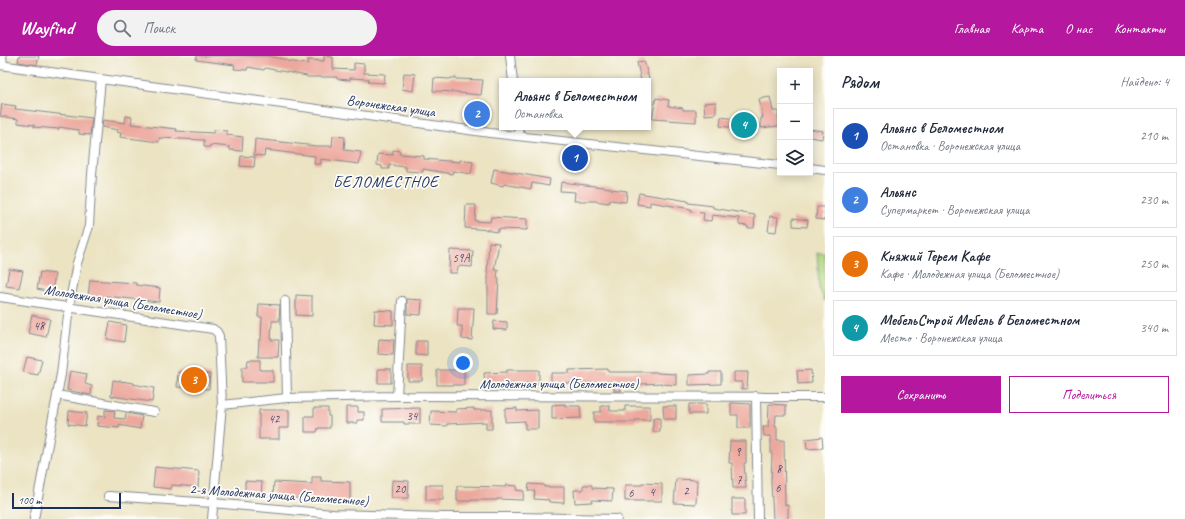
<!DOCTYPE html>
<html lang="ru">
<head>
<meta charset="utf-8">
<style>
	body { margin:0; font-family:Caveat,sans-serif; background:#f2f2f3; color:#1f2937 }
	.controls { position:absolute; right:12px; top:12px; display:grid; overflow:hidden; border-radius:0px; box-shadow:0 2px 10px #0003 }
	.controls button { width:36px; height:36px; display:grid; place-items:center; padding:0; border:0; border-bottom:1px solid #e0e1e3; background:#fff; color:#1f2937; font:20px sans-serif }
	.scale { position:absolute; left:12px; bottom:10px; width:109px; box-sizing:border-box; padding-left:4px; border:2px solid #1b2f5e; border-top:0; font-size:11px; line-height:14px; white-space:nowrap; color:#1b2f5e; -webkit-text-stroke:3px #fdfcf7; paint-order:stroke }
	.you { position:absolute; left:463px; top:307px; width:14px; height:14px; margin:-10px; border:3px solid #fff; border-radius:50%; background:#1a73e8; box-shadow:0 0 0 6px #1a73e833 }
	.badge { display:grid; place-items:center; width:26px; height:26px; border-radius:50%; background:#b5179e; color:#fff; font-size:13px; font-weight:700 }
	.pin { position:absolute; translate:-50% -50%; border:2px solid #fff; box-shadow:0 1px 4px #0006 }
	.popup { position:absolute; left:499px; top:22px; width:152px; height:52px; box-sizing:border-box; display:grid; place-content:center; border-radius:0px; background:#fff; filter:drop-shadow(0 1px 3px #0005); font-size:13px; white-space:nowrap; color:#747a83 }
	.popup b { font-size:15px; color:#1f2937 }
	.popup::after { content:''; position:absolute; left:50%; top:100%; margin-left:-8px; border:8px solid transparent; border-top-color:#fff }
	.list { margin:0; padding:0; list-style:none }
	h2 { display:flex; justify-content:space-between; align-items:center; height:52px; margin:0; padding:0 16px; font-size:17px }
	h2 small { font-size:13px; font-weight:400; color:#747a83 }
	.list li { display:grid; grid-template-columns:26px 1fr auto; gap:12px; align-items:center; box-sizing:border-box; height:56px; margin:0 8px 8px; padding:0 8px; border:1px solid #e0e1e3; border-radius:0px }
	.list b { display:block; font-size:15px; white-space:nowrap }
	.list p { margin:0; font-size:13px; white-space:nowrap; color:#747a83 }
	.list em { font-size:13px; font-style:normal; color:#747a83 }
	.actions { display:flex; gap:8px; padding:12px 16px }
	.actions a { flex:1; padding:9px 0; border:1px solid #b5179e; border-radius:0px; text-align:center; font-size:14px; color:#b5179e }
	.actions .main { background:#b5179e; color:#fff }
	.icon { flex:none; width:22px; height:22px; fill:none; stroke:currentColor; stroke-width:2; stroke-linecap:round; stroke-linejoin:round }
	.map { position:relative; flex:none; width:825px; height:463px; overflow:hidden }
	header { display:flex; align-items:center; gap:24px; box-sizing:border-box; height:56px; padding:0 20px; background:#b5179e; color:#fff }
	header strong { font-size:19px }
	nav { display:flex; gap:22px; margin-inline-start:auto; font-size:14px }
	.search { width:280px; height:36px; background:#f2f2f3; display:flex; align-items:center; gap:10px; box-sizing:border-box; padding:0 14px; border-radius:22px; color:#747a83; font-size:15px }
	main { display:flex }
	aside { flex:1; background:#fff }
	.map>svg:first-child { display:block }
</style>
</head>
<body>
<header>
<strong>Wayfind</strong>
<div class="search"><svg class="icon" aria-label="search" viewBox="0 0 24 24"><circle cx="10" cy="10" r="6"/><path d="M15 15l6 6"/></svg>Поиск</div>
<nav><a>Главная</a><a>Карта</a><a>О нас</a><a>Контакты</a></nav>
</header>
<main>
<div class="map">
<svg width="825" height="463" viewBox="0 0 825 463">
	<rect width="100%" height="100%" fill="#fdfcf7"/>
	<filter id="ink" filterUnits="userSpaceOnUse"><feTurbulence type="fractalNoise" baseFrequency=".025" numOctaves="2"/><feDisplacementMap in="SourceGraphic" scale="8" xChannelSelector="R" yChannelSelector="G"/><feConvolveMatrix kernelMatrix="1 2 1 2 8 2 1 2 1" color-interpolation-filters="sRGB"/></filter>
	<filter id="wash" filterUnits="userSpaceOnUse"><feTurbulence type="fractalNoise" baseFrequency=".012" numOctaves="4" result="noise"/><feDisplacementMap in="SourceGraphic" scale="16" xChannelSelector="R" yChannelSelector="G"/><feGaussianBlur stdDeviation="0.9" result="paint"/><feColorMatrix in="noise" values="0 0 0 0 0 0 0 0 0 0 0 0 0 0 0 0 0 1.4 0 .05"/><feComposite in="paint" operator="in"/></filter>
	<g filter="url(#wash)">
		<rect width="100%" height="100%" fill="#ebe3c2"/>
		<path fill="#aed37c" stroke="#64816d" d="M817,197H825V245L819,232Z"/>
		<g id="blocks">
			<path fill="#eda89e" d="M19,0H39L37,9L18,6Z
				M197,0H267L287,4V5L308,8V4L324,5V0L333,1V13L354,14V7L364,8V17L385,18L384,27L368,26L369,23L350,22V24L337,23V21H307V20L265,12L264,14L248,11L247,14L234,13L235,9L196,4Z
				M644,5L649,23L641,25L637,6Z
				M404,17L415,18L413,35L402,33Z
				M456,21V23L483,24L481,39L459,37V36L433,35L434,22L449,23Z
				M770,41L773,55H778L779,70L761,72V62H763L759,43Z
				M656,42L669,44L668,50L683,52V54H696V66L652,63Z
				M716,46V58L705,59L704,47Z
				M2,48L16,50L15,53L92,62L90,79L79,78V74L59,71V73L34,71V69L18,67V63L0,60Z
				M468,53L486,54L485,63L467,62Z
				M126,60L132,61L131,68L177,73L176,75L214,77V74L227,75V79L243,81L242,95L230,94V91L210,89V91H204V84L159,82V86L120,81L121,77L117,76L118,74L102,71L103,64L125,67Z
				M721,61L735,63V64L752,66L751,74L720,70Z
				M810,73L823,75L822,83L810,81Z
				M333,80L345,81L344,94L361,96L359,108L321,103V108H314L315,100L265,94L264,100L254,99L255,83L316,90H332Z
				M393,94L400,95L399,98L424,100V103L460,106V104L473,106L471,118L453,115L452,118L423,113V116L406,115V111L389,109V113H382V110L377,109L378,98L393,99Z
				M241,100L255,101L254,111L240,110Z
				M494,113L550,123L549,130L532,127L531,133L504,128L503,130L491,127Z
				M561,126L611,132V133L627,135L626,146L610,144L609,147L594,145H574L575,136L560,135Z
				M639,137L688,145V147L713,150V152L755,159L754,172H747L748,170L739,169V162L712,159L711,165L703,164L704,157L691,156V153L650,146V150L637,148Z
				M466,149H476L475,165L490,166L491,161L527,163V174L498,173V176L490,175V174L465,172Z
				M817,151H825V164L816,163Z
				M770,160L778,161L776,176L768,175Z
				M793,162L808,164L807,171L793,170Z
				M489,186L499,187L494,214H498L497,222H499L497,258H488V217H487Z
				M450,194L473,195L472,211L458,210L457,217H449Z
				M9,213L23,215L19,232L6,230Z
				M40,216L55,218L52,236L37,233Z
				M90,224L136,227V229L160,232L159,246L106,240V242L88,240Z
				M296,239L312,240V260L296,259Z
				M407,243L422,244L421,259L407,258Z
				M259,248L280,249L279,265H272L271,284H279L278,301H258L259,284H261L262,261H258Z
				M458,252H474L472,284L462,283V270H457Z
				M375,254L393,255V269L374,268Z
				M32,259L50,263L46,281L28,277Z
				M494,265L507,266V274L493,273Z
				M110,266L126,269L124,286L107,283Z
				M379,283L394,284L393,299L378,298Z
				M416,285H427V300L416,299Z
				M27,301L42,304L38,319L23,316Z
				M248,304H260V314H273V326H242V311H247Z
				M408,310H422V325H408Z
				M378,313H391V327H378Z
				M608,313V316H657V317L676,318V329L662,328V327L621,329V335H614V326H603V330H592V327H551V317H569V314Z
				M437,314H464V329H437Z
				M507,314H539V327L485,329L484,317L507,316Z
				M811,314L812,327L798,328L797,315Z
				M70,315L87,318L85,328L92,330L91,339L67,334Z
				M178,316L210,318L209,333L177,331Z
				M709,316H721V328L689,329V319L709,318Z
				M734,316H748L747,333H742V326H734Z
				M113,324L134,327L133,328L154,332L152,346L111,340Z
				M731,347L750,348V372H738V359H731Z
				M565,348V350H580L581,362L552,363V349Z
				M689,348H706V358H689Z
				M769,348L786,349V359H776L775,371H777V384H784L785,449H788V463H773L771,426L772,398H771V380H764L763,371H768Z
				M601,350H610V355H625V350H650V364H635V366H594V356H601Z
				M663,350H676V363H664Z
				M346,351H358V356H364V364H357V367H346Z
				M314,352H328V360H330V372H318L317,376H305V360H314Z
				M420,352V368H404V366H382V353Z
				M474,352V354H492V373H486V366L447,368V370L430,369L431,355L456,356V353Z
				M517,352V355L538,354V373H525V365L505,366V353Z
				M105,354L115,355L114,362L125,363L126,357L142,360L140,373L119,369V372L97,370L98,360L105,361Z
				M259,354H289V372H279V383H259Z
				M69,355L87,357L85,370L68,368Z
				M653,362H660V376H653Z
				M822,381L823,392L807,393L806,383Z
				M730,385H746V407H744L746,432H733L732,407H729Z
				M155,411L199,415L198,431L172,429L171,433L153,431Z
				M312,421H321V425L350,426V445L273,441L274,426L312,428Z
				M676,423L697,424L696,448L674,447Z
				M392,424L409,425L408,442H391Z
				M245,425L262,426L261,440L245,439Z
				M642,427L662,428V445H625V429H642Z
				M529,428L544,429V431H564V447L549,446V444L534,443L535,435H528Z
				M426,429H443V444H426Z
				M506,429L517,430L516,434L524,435L523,444L497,443V444H471V445H457V430L506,431Z
				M583,429H592V432L613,433L612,445L592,444V446L575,447L574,434H583Z
				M732,443H745V459H732Z"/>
		</g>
	</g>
	<g filter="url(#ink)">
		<use href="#blocks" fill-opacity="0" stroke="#838990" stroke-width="1"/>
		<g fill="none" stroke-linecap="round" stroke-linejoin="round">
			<defs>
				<path id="minor" d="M2,0L3,9
					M510,0L513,25
					M0,9L490,77L780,109
					M518,71L520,79
					M810,112L825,114
					M0,241L213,273L217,276L219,280L222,349L212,463
					M285,245L287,342
					M57,339L154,356
					M397,340L402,245
					M756,340L758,463
					M222,349L287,342L397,340L825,341
					M108,440L213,447L333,458L443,461H519L617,463
					M34,463L61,318L69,251L77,207L89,170L92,118L101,23"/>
			</defs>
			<use href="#minor" stroke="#838990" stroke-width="10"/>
			<use href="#minor" stroke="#fff" stroke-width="8"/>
		</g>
	</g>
	<g text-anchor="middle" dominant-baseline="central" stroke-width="3.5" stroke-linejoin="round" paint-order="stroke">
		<g font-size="12" fill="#504d6e">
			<text x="461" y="202">59А</text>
			<text x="39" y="270">48</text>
			<text x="412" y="360">34</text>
			<text x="274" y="363">42</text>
			<text x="738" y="396">9</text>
			<text x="779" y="413">8</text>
			<text x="739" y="424">7</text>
			<text x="778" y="432">6</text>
			<text x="400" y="433">20</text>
			<text x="686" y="435">2</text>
			<text x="652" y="436">4</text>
			<text x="631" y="437">6</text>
		</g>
		<g font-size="14" fill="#1b2f5e" stroke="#fdfcf7">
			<text transform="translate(391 50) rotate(8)">Воронежская улица</text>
			<text transform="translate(123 246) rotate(9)">Молодежная улица (Беломестное)</text>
			<text x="559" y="327">Молодежная улица (Беломестное)</text>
			<text transform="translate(279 439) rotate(4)">2-я Молодежная улица (Беломестное)</text>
		</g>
		<g font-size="16" letter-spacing="1" fill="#1b2f5e" stroke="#fdfcf7">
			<text x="386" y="126">БЕЛОМЕСТНОЕ</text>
		</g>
	</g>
</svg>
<div class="controls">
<button>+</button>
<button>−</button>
<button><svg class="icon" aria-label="layers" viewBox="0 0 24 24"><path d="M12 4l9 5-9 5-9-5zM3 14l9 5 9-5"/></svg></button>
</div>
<div class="scale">100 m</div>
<div class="you"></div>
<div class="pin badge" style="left:575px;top:102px;background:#1a4fb4">1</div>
<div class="popup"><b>Альянс в Беломестном</b>Остановка</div>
<div class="pin badge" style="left:477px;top:58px;background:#3f7fe0">2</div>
<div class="pin badge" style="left:194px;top:324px;background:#e8710a">3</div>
<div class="pin badge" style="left:744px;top:69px;background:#0f9aa8">4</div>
</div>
<aside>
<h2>Рядом<small>Найдено: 4</small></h2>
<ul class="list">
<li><span class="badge" style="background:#1a4fb4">1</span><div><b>Альянс в Беломестном</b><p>Остановка · Воронежская улица</p></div><em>210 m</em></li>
<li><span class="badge" style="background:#3f7fe0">2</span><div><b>Альянс</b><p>Супермаркет · Воронежская улица</p></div><em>230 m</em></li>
<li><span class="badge" style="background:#e8710a">3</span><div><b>Княжий Терем Кафе</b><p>Кафе · Молодежная улица (Беломестное)</p></div><em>250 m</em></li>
<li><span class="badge" style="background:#0f9aa8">4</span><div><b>МебельСтрой Мебель в Беломестном</b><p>Место · Воронежская улица</p></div><em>340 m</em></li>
</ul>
<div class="actions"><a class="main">Сохранить</a><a>Поделиться</a></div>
</aside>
</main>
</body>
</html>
